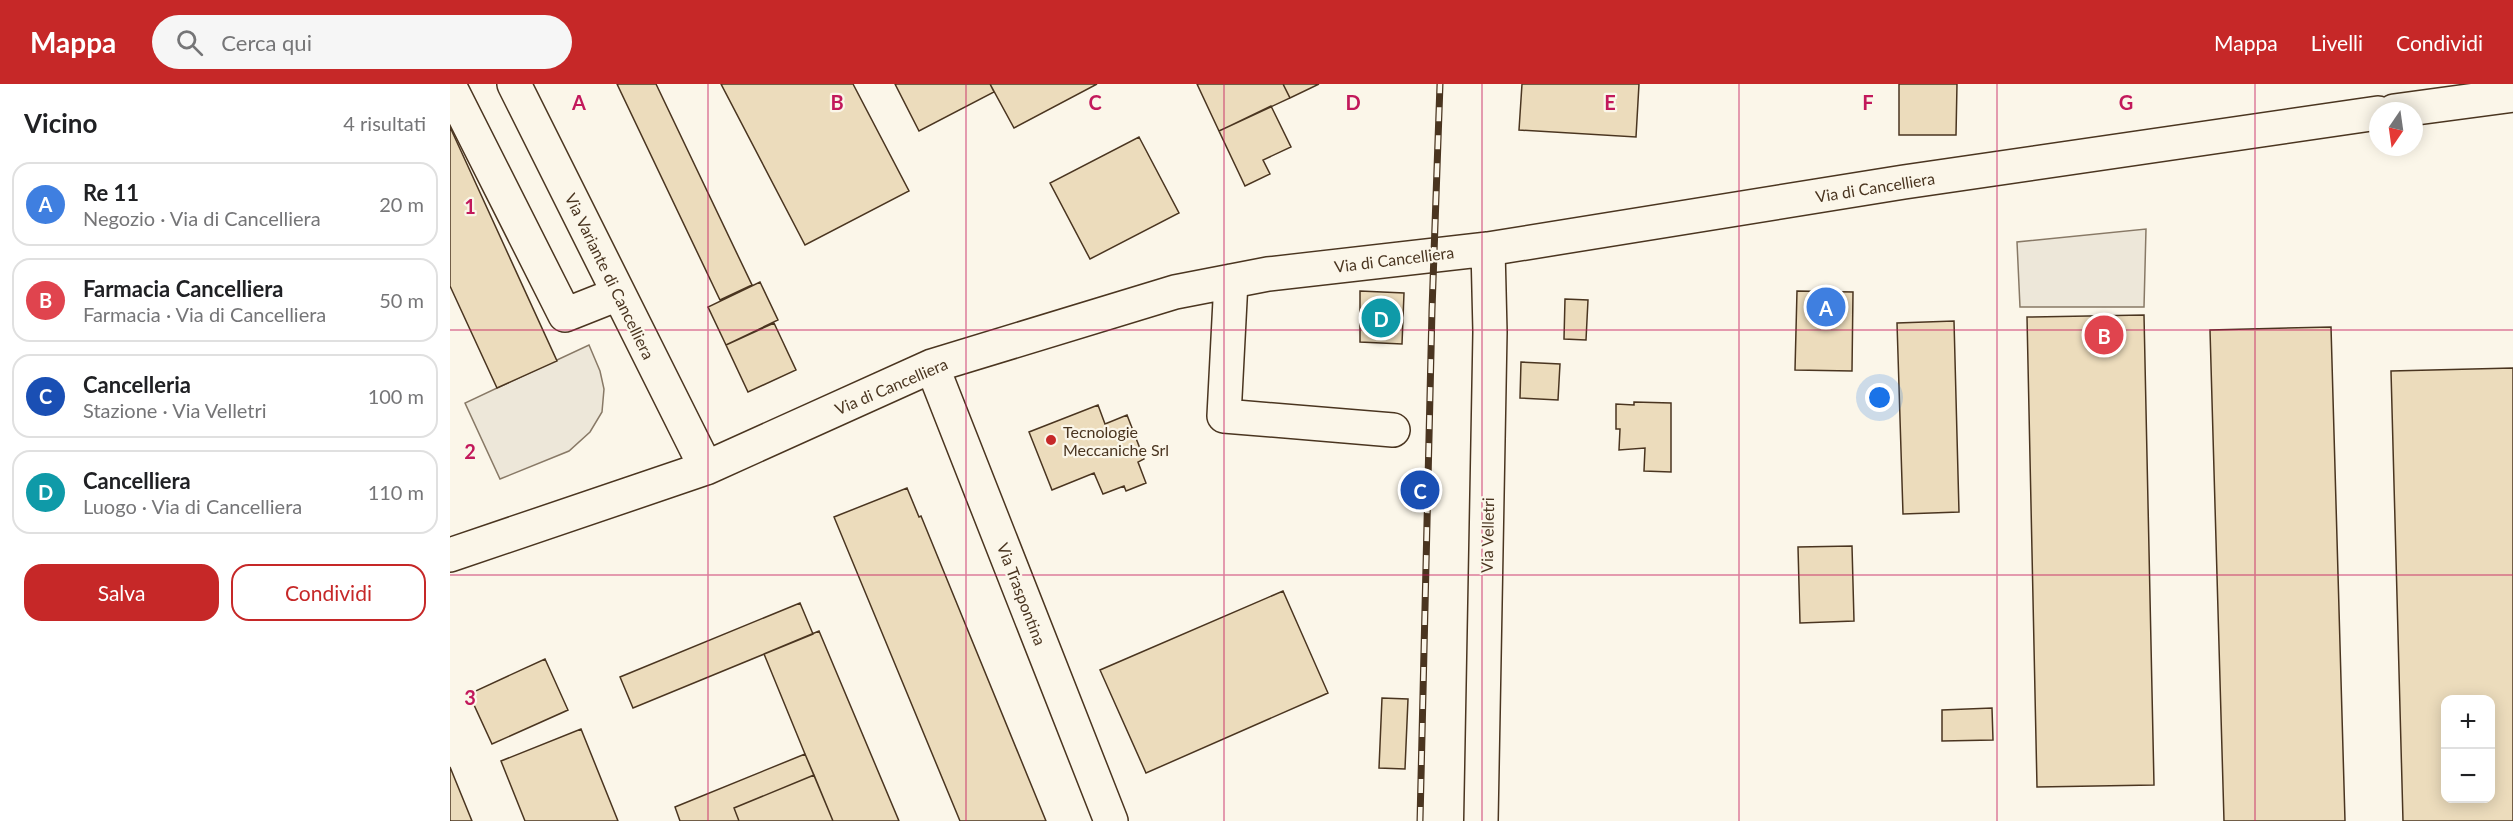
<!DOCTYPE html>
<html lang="it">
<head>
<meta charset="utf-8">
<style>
	body { margin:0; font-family:Lato,sans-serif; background:#f6f6f6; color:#202124 }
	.controls { position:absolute; right:18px; bottom:18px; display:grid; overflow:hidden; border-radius:12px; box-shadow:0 3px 15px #0003 }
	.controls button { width:54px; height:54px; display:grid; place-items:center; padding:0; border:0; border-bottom:2px solid #e0e0e0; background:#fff; color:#202124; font:30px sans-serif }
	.compass { position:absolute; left:1919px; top:18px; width:54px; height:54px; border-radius:50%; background:#fff; box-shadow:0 3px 15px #0003; rotate:193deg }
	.you { position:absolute; left:1430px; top:314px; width:21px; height:21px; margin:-15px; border:4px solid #fff; border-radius:50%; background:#1a73e8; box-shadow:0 0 0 9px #1a73e833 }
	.badge { display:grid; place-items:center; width:39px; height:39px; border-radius:50%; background:#c62828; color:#fff; font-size:20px; font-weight:700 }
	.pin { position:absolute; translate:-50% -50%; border:3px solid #fff; box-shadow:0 2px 6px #0006 }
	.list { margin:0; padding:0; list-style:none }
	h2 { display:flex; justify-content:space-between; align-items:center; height:78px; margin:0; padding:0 24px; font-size:26px }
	h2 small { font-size:20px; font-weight:400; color:#757577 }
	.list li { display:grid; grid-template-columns:39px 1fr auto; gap:18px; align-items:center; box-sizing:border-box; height:84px; margin:0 12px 12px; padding:0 12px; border:2px solid #e0e0e0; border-radius:18px }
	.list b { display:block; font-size:22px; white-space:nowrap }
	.list p { margin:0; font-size:20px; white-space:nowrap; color:#757577 }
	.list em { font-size:20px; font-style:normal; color:#757577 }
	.actions { display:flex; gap:12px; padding:18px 24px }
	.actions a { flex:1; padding:14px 0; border:2px solid #c62828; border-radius:18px; text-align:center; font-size:21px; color:#c62828 }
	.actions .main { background:#c62828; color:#fff }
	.icon { flex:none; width:33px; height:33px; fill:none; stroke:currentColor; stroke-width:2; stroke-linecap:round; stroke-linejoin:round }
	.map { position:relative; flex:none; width:2063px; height:737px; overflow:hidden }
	header { display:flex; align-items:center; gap:36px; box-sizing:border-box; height:84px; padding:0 30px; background:#c62828; color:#fff }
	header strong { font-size:28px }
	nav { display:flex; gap:33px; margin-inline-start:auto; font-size:21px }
	.search { width:420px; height:54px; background:#f6f6f6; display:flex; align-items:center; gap:15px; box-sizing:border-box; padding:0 21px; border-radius:33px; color:#757577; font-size:22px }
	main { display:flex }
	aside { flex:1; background:#fff }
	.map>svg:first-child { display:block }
</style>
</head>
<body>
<header>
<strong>Mappa</strong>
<div class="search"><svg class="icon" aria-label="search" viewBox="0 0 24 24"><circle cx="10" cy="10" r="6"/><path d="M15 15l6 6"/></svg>Cerca qui</div>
<nav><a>Mappa</a><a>Livelli</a><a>Condividi</a></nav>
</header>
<main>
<aside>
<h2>Vicino<small>4 risultati</small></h2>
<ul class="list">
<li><span class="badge" style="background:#3f7fe0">A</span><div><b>Re 11</b><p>Negozio · Via di Cancelliera</p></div><em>20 m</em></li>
<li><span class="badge" style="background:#e0444e">B</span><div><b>Farmacia Cancelliera</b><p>Farmacia · Via di Cancelliera</p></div><em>50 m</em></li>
<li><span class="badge" style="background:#1a4fb4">C</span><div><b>Cancelleria</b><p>Stazione · Via Velletri</p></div><em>100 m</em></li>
<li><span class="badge" style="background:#0f9aa8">D</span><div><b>Cancelliera</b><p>Luogo · Via di Cancelliera</p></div><em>110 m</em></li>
</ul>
<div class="actions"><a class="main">Salva</a><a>Condividi</a></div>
</aside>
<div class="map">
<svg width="2063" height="737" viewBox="0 0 2063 737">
	<rect width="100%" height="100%" fill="#fbf6e9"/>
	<path fill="#ede7d9" stroke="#887966" stroke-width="1.5" d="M1696,145L1694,223H1570L1567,158Z
		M139,261L150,287L154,305L152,328L140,348L119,367L50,395L15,319Z"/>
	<path fill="#ecdcbc" stroke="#4a3520" stroke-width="1.5" fill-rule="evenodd" d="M167,0H206L302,201L270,216Z
		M271,0H403L459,107L355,161Z
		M445,0H540L544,8L469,47Z
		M540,0H647L564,44Z
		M747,0H833L840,14L769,47Z
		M833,0H869L840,14Z
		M1072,0H1189L1186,53L1069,46Z
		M1449,0H1507L1506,51H1449Z
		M821,22L841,63L813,76L820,90L795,102L769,47Z
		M0,43L107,277L47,304L0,202Z
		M689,53L729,129L640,175L600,99Z
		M310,198L328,236L276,261L258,223Z
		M910,207L954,209L952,260L910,258Z
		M1347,207L1403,208L1402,287L1345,286Z
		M1115,215L1138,216L1136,256L1114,255Z
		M1694,231L1704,701L1587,703L1577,233Z
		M1504,237L1509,428L1453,430L1447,239Z
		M324,239L346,286L298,308L276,261Z
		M1881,243L1895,737H1774L1760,246Z
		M1071,278L1110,280L1108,316L1070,314Z
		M2063,284V737H1953L1941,287ZM1996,616H2040V714H1996Z
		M1184,318L1221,319V388L1194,387L1195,364L1169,366L1170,345H1166V320L1184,321Z
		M648,321L655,340L677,331L694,375L688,378L696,399L676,407L674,402L653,410L644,389L602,406L579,348Z
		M457,404L469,433L471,432L596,737H510L384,433Z
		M1402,462L1404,537L1350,539L1348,463Z
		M833,507L878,609L696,689L650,586Z
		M350,519L363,550L183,624L170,593Z
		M369,547L449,737H383L355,670L314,570Z
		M95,575L118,626L42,660L19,610Z
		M932,614L958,615L955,685L929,684Z
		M1542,624L1543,656L1492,657V626Z
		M131,645L168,737H75L51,677Z
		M355,670L364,691L284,724L289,737H230L225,723Z
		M0,683L22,737H0Z
		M364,691L383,737H289L284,724Z"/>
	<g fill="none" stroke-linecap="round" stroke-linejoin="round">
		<defs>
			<path id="minor" d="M64,0L256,384
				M0,3L115,231L168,210
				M1944,27L2063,11
				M781,197L774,332L943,346
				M482,282L661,737
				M0,471L256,384L482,282L725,208L818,190L1038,165L1454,98L1928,29
				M1031,737L1040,248L1038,165"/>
		</defs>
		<use href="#minor" stroke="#4a3520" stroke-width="36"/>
		<use href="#minor" stroke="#fbf6e9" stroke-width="33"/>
		<defs>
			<path id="rail" d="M970,737L982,226L990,0"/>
		</defs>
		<use href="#rail" stroke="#4a3520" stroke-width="7"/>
		<use href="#rail" stroke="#fbf6e9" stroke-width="4.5" stroke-dasharray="14" stroke-linecap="butt"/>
	</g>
	<path fill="none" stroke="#c2185b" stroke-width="1.5" stroke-opacity="0.55" d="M258,0V737M516,0V737M774,0V737M1032,0V737M1289,0V737M1547,0V737M1805,0V737M0,246H2063M0,491H2063"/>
	<circle fill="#c62828" stroke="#fbf6e9" stroke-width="2" cx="601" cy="356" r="6"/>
	<g text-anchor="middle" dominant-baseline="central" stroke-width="4.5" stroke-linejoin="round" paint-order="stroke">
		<g font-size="16" fill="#4a3520" stroke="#fbf6e9">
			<text transform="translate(1425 103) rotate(-9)">Via di Cancelliera</text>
			<text transform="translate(944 175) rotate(-7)">Via di Cancelliera</text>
			<text transform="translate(160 192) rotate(64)">Via Variante di Cancelliera</text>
			<text transform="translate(441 302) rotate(-23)">Via di Cancelliera</text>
			<text transform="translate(1037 451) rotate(-89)">Via Velletri</text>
			<text transform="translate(572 510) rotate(69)">Via Traspontina</text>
		</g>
		<g font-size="16" fill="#4a3520" stroke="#fbf6e9" text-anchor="start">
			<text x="613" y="347">Tecnologie<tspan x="613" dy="18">Meccaniche Srl</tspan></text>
		</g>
	</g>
	<g font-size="20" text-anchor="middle" font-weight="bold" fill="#c2185b" stroke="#fbf6e9" stroke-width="4.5" stroke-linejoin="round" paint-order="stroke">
		<text x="129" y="26">A</text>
		<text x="387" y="26">B</text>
		<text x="645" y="26">C</text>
		<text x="903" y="26">D</text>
		<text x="1160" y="26">E</text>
		<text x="1418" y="26">F</text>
		<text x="1676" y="26">G</text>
		<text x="20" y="130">1</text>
		<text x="20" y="375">2</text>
		<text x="20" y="621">3</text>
	</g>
</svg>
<div class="controls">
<button>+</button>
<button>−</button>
</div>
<svg class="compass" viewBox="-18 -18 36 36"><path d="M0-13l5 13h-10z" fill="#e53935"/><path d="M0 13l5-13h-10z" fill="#757577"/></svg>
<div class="you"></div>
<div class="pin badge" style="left:1376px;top:223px;background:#3f7fe0">A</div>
<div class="pin badge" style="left:1654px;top:251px;background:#e0444e">B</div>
<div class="pin badge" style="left:970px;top:406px;background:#1a4fb4">C</div>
<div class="pin badge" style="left:931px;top:234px;background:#0f9aa8">D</div>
</div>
</main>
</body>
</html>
